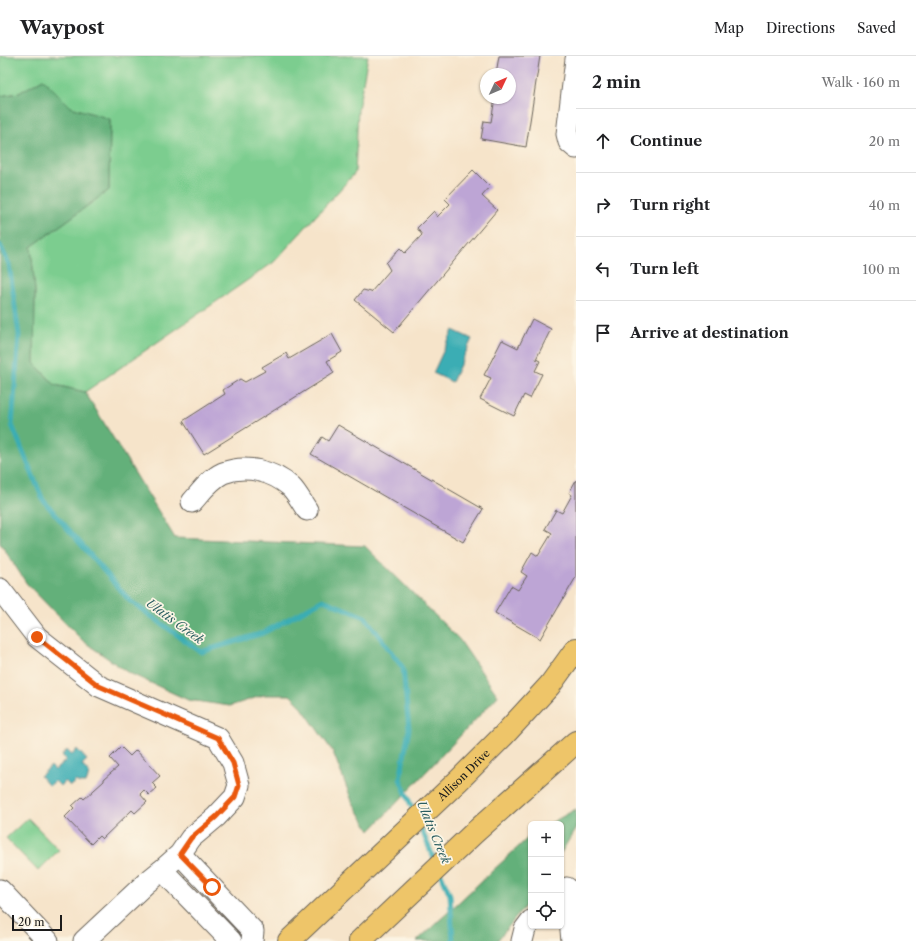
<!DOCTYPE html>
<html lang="en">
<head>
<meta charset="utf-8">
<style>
	body { margin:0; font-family:"Libre Caslon Text",serif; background:#f2f2f2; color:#202124 }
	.controls { position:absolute; right:12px; bottom:12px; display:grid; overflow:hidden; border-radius:6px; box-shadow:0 1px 3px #0004 }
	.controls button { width:36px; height:36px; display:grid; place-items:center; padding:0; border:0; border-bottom:1px solid #e0e0e0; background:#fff; color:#202124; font:20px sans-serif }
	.compass { position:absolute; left:480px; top:12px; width:36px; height:36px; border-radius:50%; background:#fff; box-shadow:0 1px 3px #0004; rotate:46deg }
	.scale { position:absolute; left:12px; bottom:10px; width:50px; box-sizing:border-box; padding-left:4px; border:2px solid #1c1c1c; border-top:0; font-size:11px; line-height:14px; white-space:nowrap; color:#1c1c1c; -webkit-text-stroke:3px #fcf5e5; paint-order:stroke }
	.stop { position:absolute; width:12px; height:12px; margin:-9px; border:3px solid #ea580c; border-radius:50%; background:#fff }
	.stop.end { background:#ea580c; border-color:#fff; box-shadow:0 1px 4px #0008 }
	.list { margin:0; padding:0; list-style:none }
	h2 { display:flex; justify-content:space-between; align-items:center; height:52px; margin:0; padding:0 16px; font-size:17px }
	h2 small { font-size:13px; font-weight:400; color:#757577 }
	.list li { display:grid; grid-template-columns:26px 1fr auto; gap:12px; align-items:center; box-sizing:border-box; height:64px; padding:0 16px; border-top:1px solid #e0e0e0 }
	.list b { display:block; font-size:15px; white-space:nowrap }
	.list em { font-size:13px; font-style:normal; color:#757577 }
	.icon { flex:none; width:22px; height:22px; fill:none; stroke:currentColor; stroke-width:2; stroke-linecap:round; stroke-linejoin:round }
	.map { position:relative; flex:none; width:576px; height:885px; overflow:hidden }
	header { display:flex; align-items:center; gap:24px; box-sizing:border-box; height:56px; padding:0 20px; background:#fff; border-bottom:1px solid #e0e0e0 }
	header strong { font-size:19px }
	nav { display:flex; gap:22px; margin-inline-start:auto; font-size:14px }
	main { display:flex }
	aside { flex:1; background:#fff }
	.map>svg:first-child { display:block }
</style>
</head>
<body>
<header>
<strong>Waypost</strong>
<nav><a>Map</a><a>Directions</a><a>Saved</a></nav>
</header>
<main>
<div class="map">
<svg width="576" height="885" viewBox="0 0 576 885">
	<rect width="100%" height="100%" fill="#fcf5e5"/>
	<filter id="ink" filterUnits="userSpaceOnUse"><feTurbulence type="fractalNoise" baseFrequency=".025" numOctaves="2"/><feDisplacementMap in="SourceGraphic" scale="8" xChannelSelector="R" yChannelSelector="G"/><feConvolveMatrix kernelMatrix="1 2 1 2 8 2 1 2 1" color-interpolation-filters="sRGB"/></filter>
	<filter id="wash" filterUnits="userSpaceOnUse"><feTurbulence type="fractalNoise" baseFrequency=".012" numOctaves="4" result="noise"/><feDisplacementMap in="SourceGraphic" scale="16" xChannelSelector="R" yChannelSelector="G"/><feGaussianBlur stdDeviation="0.9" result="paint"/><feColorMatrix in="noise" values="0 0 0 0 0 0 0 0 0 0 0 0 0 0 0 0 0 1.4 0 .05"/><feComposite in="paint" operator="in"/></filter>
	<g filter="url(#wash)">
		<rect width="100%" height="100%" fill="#f6e4ca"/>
		<path fill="#7bcd8f" stroke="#4c7456" d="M0,0H368L358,53L355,117L274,206L85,336L55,329L34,307L35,235L31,191L109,134L110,64L71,51L43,23L19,37L0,40Z
			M28,762L59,794L38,815L6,782Z"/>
		<path fill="#64b07a" stroke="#40664b" d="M43,23L71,51L110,63L109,134L31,191L35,235L34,307L55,329L85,336L175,482L365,490L459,583L498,640L370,775L352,745L333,696L300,649L290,639H264L230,650L188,644L127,616L83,585L27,528L0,487V40L19,37Z
			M576,753V772L561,797V768H549Z
			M531,779V843L497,885H417Z"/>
		<path fill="#3badb4" stroke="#2c6468" d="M453,274L472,283L452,326L433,317Z
			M77,693L87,704L82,709L89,717L87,725L85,727H79L76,725L70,730L65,725L60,730L55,725L49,730L40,720L51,710L55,714L66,704L62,699L67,694L72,699Z"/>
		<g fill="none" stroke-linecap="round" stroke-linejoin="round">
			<path stroke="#3badb4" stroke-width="5" d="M0,189L9,208L19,279L12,369L43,444L130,545L201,596L263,577L323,544L365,561L403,612L409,673L400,723L415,759
				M419,768L435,805
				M440,816L450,839L453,885"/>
		</g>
		<g id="blocks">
			<path fill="#bda5d5" d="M499,0H540L526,91L481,83L484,65L491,66L495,42H510V18H496Z
				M473,114L490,131L482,140L497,154L394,276L355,244L363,234L371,236L390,214L386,207L400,192L405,197L422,179L417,172L434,155L437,161L450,148L445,143Z
				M532,263L551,273L536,303L540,305L535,315L542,318L530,342L524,339L514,360L480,343L491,322L484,319L502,284L518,292Z
				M332,278L342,296L327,305L334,317L204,398L183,365L225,338L223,334L240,323L245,326L265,315L262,311L286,297L289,303Z
				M338,369L483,453L463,486L311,398L322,381L328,385Z
				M576,424V521L540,583L495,557L511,530L518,534L527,520L521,516L532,496L538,500L552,477L545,473L556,454L562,457L572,439L569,437Z
				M121,691L130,700L136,694L160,720L152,727L157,732L149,739L144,734L140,738L147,746L135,757L132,754L102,783L99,780L91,788L65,761L74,752L72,750L82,741L84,743L104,725V723L118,711L110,702Z"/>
		</g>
	</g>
	<g filter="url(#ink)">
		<use href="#blocks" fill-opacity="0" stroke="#686259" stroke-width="1"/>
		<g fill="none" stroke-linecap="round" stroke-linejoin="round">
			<defs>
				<path id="minor" d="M576,3L567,78L569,86L576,92
					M192,446C201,436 210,423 223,417C246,408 273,415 291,431C297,437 302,447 307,454
					M0,533L37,581L99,630L218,682L233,707L239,729L235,741L216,761L191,782L180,798L162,814L146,827L84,885
					M180,798L253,875L252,885
					M162,814L231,885
					M567,832L572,885
					M0,834L48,885
					M522,885L525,873L531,865"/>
				<g id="major">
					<path id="s1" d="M289,885L458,725L503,680L550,629L576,593"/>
					<path d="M360,885L474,777L576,686"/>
				</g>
			</defs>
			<use href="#minor" stroke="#686259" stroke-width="23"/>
			<use href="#major" stroke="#686259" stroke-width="24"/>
			<use href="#minor" stroke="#fff" stroke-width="21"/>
			<use href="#major" stroke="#eec569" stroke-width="22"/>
		</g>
	</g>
	<g fill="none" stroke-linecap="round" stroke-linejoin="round" filter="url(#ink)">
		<path stroke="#ea580c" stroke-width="5" d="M37,581L99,630L218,682L233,707L239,729L235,741L216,761L191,782L180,798L212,831"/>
	</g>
	<g text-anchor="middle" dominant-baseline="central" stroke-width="3.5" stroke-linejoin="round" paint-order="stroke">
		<g font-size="11" fill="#1c1c1c" stroke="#fcf5e5">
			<text stroke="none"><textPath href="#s1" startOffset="241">Allison Drive</textPath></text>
		</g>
		<g font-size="12" font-style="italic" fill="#2a5d60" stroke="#fcf5e5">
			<text transform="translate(175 565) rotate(36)">Ulatis Creek</text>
			<text transform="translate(434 776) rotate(67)">Ulatis Creek</text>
		</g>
	</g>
</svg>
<div class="controls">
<button>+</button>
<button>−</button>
<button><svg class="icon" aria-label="locate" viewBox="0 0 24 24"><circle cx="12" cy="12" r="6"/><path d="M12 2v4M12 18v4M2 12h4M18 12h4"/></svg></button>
</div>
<svg class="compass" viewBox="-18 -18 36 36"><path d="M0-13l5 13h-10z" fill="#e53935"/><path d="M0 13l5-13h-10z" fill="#757577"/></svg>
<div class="scale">20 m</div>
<div class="stop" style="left:212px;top:831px"></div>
<div class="stop end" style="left:37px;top:581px"></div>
</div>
<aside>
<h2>2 min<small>Walk · 160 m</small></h2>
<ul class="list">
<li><svg class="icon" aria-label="ahead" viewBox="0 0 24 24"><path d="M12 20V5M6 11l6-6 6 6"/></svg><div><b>Continue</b></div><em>20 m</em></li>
<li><svg class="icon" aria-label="right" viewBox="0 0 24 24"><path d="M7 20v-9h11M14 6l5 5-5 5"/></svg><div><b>Turn right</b></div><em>40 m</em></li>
<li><svg class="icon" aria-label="left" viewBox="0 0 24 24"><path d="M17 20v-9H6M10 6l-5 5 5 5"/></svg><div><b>Turn left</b></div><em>100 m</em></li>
<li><svg class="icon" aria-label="arrive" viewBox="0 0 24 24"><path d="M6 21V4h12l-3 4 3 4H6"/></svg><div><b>Arrive at destination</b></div></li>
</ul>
</aside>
</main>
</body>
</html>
